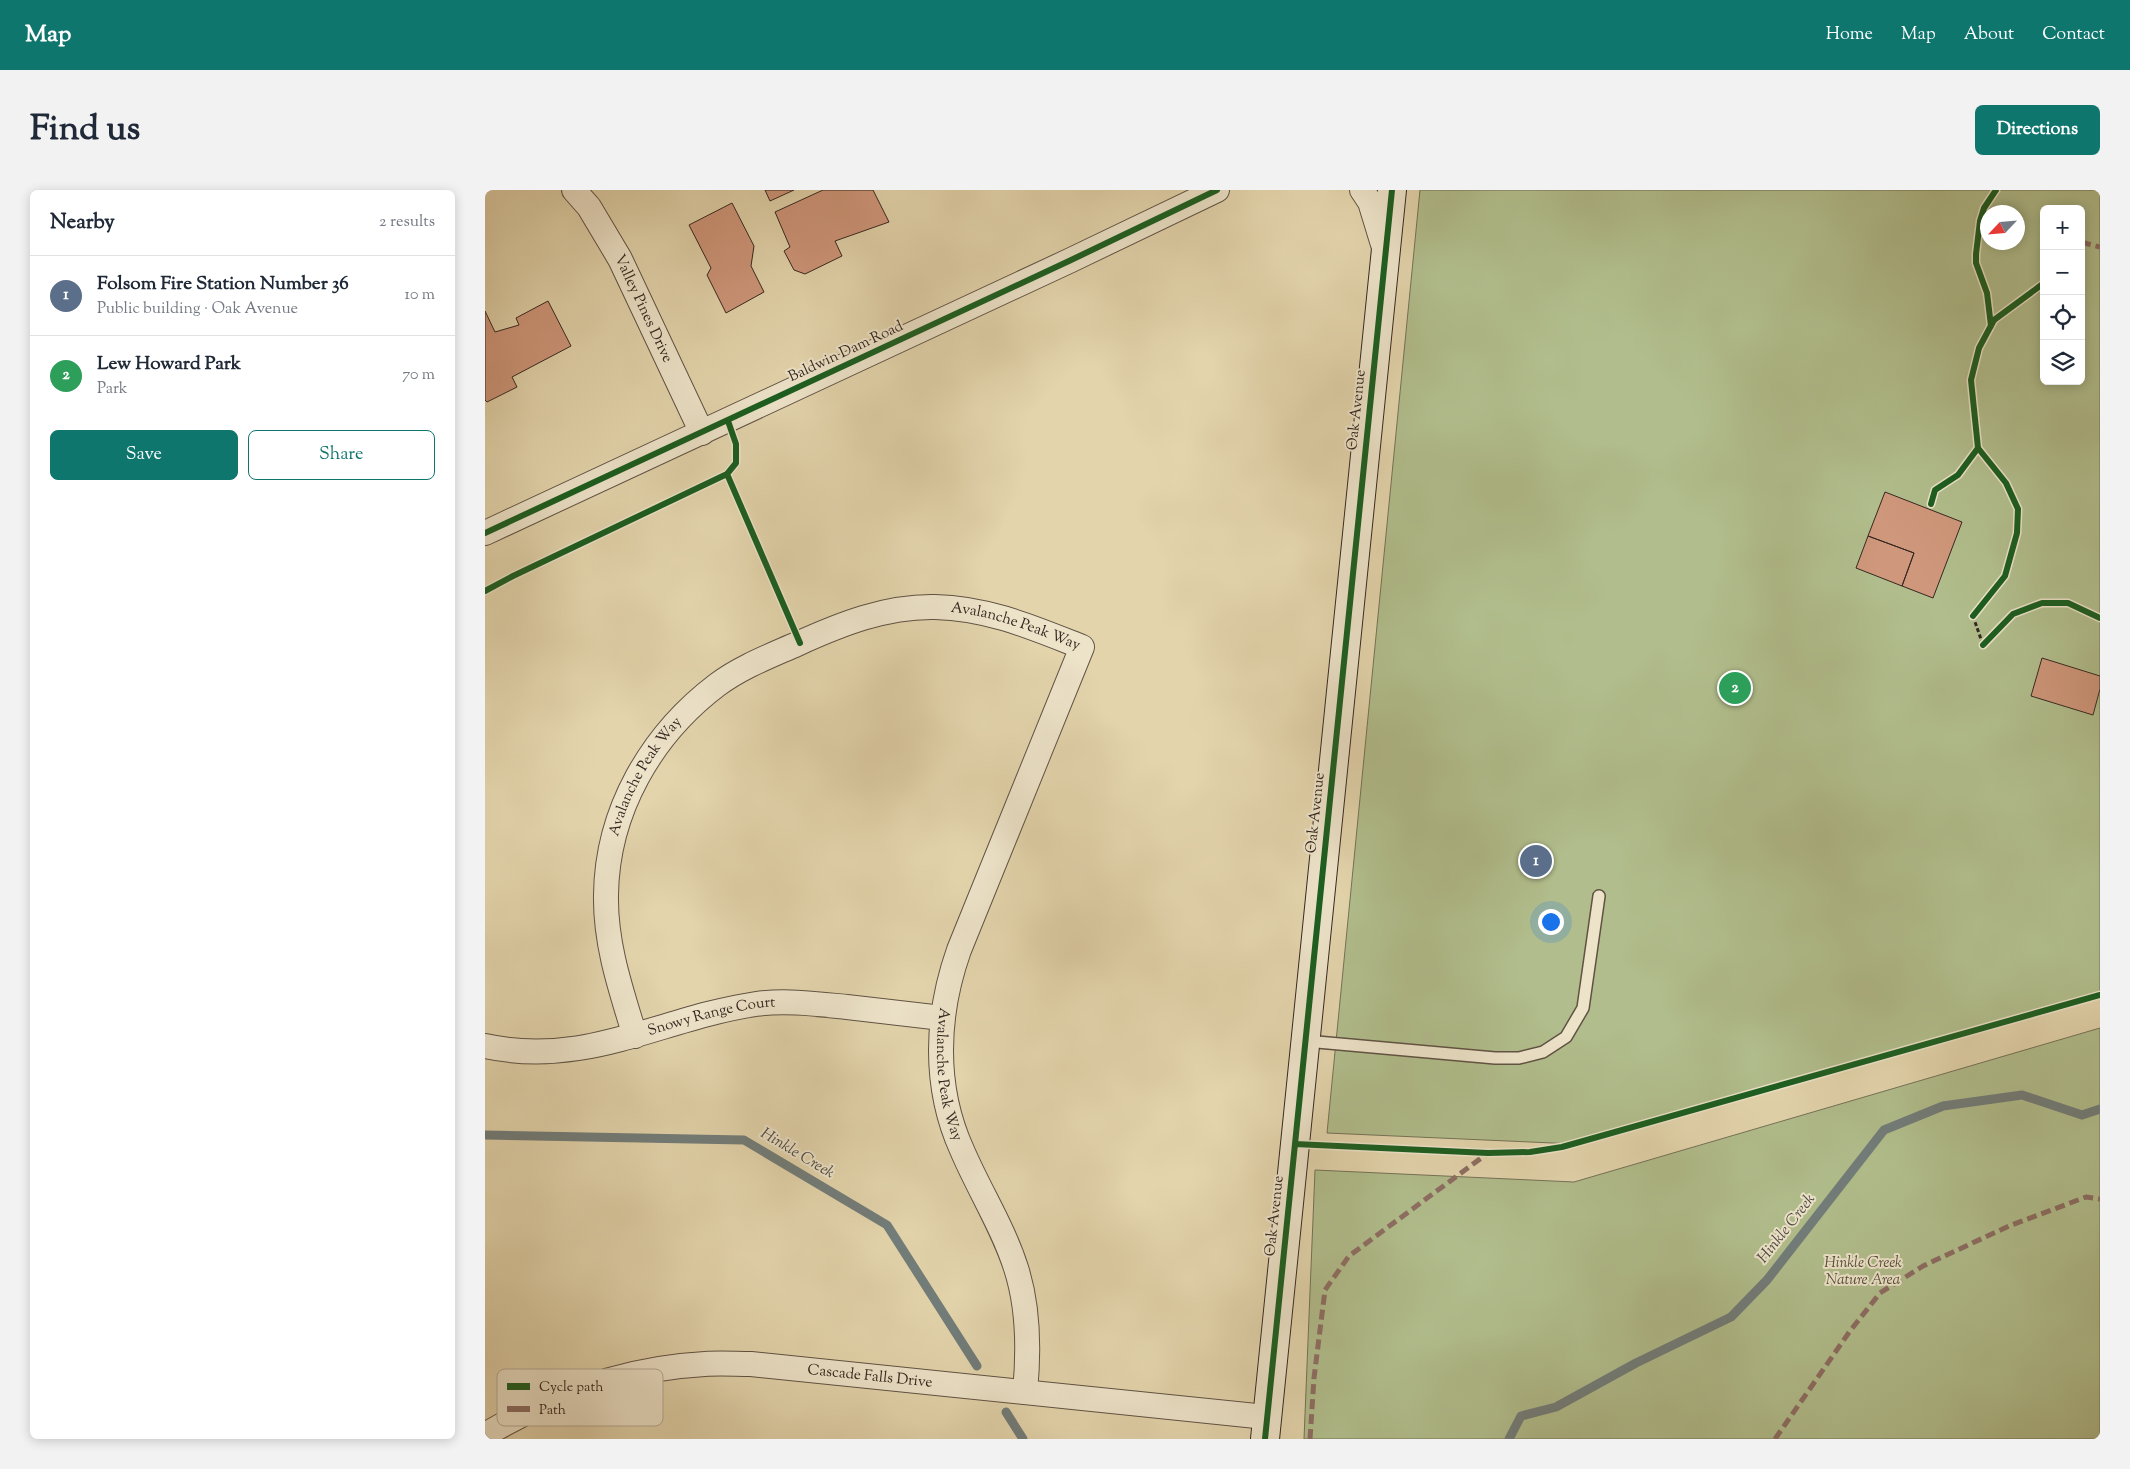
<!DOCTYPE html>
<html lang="en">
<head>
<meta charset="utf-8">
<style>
	body { margin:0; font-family:"Sorts Mill Goudy",serif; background:#f2f2f3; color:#1f2937 }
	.controls { position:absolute; right:15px; top:15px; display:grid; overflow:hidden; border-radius:8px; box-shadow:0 2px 12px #0003 }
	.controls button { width:45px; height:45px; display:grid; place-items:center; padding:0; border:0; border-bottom:1px solid #e0e1e3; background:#fff; color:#1f2937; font:25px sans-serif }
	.compass { position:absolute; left:1495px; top:15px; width:45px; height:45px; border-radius:50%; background:#fff; box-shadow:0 2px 12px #0003; rotate:244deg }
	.you { position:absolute; left:1065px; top:731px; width:18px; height:18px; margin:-12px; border:4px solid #fff; border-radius:50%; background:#1a73e8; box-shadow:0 0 0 8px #1a73e833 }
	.badge { display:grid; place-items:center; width:32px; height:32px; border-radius:50%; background:#0f766e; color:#fff; font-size:16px; font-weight:700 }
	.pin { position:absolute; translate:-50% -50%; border:2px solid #fff; box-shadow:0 1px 5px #0006 }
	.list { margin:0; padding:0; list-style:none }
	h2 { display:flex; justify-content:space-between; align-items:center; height:65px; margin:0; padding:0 20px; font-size:21px }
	h2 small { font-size:16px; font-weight:400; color:#747a83 }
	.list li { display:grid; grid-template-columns:32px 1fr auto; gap:15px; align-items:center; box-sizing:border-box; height:80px; padding:0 20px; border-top:1px solid #e0e1e3 }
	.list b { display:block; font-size:19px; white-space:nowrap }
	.list p { margin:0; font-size:16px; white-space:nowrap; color:#747a83 }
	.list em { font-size:16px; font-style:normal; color:#747a83 }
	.actions { display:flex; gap:10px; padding:15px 20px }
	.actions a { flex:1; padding:11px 0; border:1px solid #0f766e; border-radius:8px; text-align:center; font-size:18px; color:#0f766e }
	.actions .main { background:#0f766e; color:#fff }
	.icon { flex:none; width:28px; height:28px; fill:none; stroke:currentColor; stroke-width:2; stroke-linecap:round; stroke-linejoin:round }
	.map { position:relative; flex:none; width:1615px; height:1249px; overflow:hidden; border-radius:8px }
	header { display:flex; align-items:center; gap:30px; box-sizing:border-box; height:70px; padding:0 25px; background:#0f766e; color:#fff }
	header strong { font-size:24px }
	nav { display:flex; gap:28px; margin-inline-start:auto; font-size:18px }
	.intro { display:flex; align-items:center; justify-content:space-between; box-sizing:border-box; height:120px; padding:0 30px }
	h1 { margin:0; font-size:35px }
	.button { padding:12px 22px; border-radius:8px; background:#0f766e; color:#fff; font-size:18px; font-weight:700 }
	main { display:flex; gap:30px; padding:0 30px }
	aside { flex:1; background:#fff; border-radius:8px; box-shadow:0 2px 12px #0003 }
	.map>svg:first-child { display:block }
</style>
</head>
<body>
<header>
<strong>Map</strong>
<nav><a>Home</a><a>Map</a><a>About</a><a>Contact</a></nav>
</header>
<div class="intro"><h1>Find us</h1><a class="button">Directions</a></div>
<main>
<aside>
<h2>Nearby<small>2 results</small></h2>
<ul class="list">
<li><span class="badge" style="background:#5c6f8a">1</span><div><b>Folsom Fire Station Number 36</b><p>Public building · Oak Avenue</p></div><em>10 m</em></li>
<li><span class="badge" style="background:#2e9e5b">2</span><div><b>Lew Howard Park</b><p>Park</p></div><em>70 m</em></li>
</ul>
<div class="actions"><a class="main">Save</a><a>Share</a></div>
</aside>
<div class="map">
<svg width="1615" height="1249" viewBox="0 0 1615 1249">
	<rect width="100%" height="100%" fill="#e3d4ac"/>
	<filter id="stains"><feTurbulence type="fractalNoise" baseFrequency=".004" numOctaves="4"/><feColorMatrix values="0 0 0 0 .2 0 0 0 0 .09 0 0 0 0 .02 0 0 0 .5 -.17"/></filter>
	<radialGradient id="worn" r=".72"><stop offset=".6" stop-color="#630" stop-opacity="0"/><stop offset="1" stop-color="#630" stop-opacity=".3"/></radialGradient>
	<path fill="#b1bd8c" stroke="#737256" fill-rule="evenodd" d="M935,0H1615V806L1090,954L842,943ZM1559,19H1596V191H1559ZM1502,22H1532V52H1502Z
		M1615,838V1249H819L830,980L1089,992Z"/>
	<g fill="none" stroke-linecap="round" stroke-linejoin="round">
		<path stroke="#727d7a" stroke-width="9" d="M0,945L259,950L402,1035L492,1176
			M521,1222L538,1249
			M1024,1249L1036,1226L1071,1217L1151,1173L1246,1127L1282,1090L1399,940L1458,916L1537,905L1597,925L1615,919"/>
	</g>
	<path fill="#cf977b" stroke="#352821" d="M280,0H309L285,11Z
		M338,0H388L404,32L350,51L357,66L320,84L309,80L299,61L305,57L290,22Z
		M247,13L269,56L266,76L279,102L241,123L222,85L226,78L204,35Z
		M63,111L86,156L27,187L32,197L2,212L0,210V121L10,142L34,135L31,128Z
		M1400,302L1477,332L1448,408L1417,396L1429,363L1383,346Z
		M1383,346L1429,363L1417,396L1371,378Z
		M1557,468L1615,486V499L1608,525L1546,506Z"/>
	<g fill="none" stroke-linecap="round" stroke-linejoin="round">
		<defs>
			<path id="service" d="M821,851L1010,868H1034L1058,862L1081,847L1098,818L1114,706"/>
			<g id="minor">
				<path id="s1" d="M89,0L104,17L135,69L217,243"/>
				<path d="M877,0L885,12L900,61"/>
				<path d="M0,343L584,71L732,0"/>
				<path id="s2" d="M150,846C136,800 120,754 121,705C122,621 166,545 232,495C256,477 285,466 312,454C356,434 401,416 450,417C503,418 549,438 597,457L474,760C451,825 448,896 477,960C494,1000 518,1037 531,1078C544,1118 544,1161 540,1202"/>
				<path id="s3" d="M0,856C101,878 176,828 271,814C301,810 332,814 362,817C394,821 425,824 457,828"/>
				<path id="s4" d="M0,1245C67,1205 141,1178 220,1174C235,1173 251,1174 266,1174L781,1227"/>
			</g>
			<path id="secondary" d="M780,1249L907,0"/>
		</defs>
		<use href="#service" stroke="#605344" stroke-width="14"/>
		<use href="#minor" stroke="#605344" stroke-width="26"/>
		<use href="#secondary" stroke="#352821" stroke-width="30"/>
		<path stroke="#352821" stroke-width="3" stroke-dasharray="4 2.5" stroke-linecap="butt" d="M1488,426L1498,455"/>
		<use href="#service" stroke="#ede3c9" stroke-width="11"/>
		<use href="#minor" stroke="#ede3c9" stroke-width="24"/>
		<use href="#secondary" stroke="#ede3c9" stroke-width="28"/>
		<path stroke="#8d6e63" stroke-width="5" stroke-dasharray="10 5" stroke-linecap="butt" d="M1596,52L1615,57
			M825,1249L829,1188L840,1100L864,1066L1003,963
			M1290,1249L1365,1141L1395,1103L1438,1076L1524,1036L1601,1007L1615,1009"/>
		<defs>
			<path id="cycleway" d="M1506,136L1502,103L1491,73V64L1495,31L1499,18L1511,0
				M242,284L315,453
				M1446,314L1450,300L1473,285L1493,258
				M0,343L584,71L732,0
				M0,401L28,386L242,284L251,273V254L243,231
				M1488,426L1520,386L1532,343L1533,319L1521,293L1493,258L1486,190L1494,158L1509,130L1559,93
				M1498,455L1528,424L1557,413H1583L1615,428
				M810,954L1003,963L1045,962L1077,957L1615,805
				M780,1249L907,0"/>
		</defs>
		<use href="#cycleway" stroke="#ede3c9" stroke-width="9"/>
		<use href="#cycleway" stroke="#1b5e20" stroke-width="6"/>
	</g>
	<g text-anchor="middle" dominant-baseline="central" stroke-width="4" stroke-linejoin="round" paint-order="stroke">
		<g font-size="15" fill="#352821" stroke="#ede3c9">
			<text stroke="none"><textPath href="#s1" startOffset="138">Valley Pines Drive</textPath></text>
			<text transform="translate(361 162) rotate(-25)">Baldwin Dam Road</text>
			<text transform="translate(872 220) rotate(-84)">Oak Avenue</text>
			<text stroke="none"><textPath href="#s2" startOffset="708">Avalanche Peak Way</textPath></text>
			<text stroke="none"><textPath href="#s2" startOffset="272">Avalanche Peak Way</textPath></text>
			<text transform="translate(831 623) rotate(-84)">Oak Avenue</text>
			<text stroke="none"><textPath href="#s3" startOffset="231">Snowy Range Court</textPath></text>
			<text stroke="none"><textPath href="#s2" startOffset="1232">Avalanche Peak Way</textPath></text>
			<text transform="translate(790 1026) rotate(-84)">Oak Avenue</text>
			<text stroke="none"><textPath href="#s4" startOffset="399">Cascade Falls Drive</textPath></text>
		</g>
		<g font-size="15" font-style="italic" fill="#544d3c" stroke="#ede3c9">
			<text x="1378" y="1073">Hinkle Creek<tspan x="1378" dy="17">Nature Area</tspan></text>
		</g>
		<g font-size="16" font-style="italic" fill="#4e4b46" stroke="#ede3c9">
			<text transform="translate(312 964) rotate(31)">Hinkle Creek</text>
			<text transform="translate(1302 1039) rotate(-52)">Hinkle Creek</text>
		</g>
	</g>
	<rect x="12" y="1179" width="166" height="57" rx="8" fill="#ede3c9" stroke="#b6ab97" stroke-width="1"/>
	<rect x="22" y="1193" width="23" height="7" fill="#1b5e20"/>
	<rect x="22" y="1216" width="23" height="6" fill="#8d6e63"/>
	<g font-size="14" fill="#352821">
		<text x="54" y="1201">Cycle path</text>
		<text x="54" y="1224">Path</text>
	</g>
	<rect width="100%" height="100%" filter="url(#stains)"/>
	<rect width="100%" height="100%" fill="url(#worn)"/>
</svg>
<div class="controls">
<button>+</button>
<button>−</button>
<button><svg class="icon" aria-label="locate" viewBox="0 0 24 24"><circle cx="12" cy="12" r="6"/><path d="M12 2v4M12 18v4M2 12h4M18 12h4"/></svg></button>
<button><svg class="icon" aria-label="layers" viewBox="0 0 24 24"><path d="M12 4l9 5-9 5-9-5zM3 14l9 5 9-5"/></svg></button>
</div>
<svg class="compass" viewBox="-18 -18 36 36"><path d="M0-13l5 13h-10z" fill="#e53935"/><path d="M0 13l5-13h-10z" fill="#747a83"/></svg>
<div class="you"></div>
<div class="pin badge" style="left:1051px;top:671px;background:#5c6f8a">1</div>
<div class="pin badge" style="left:1250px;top:498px;background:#2e9e5b">2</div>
</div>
</main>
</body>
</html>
